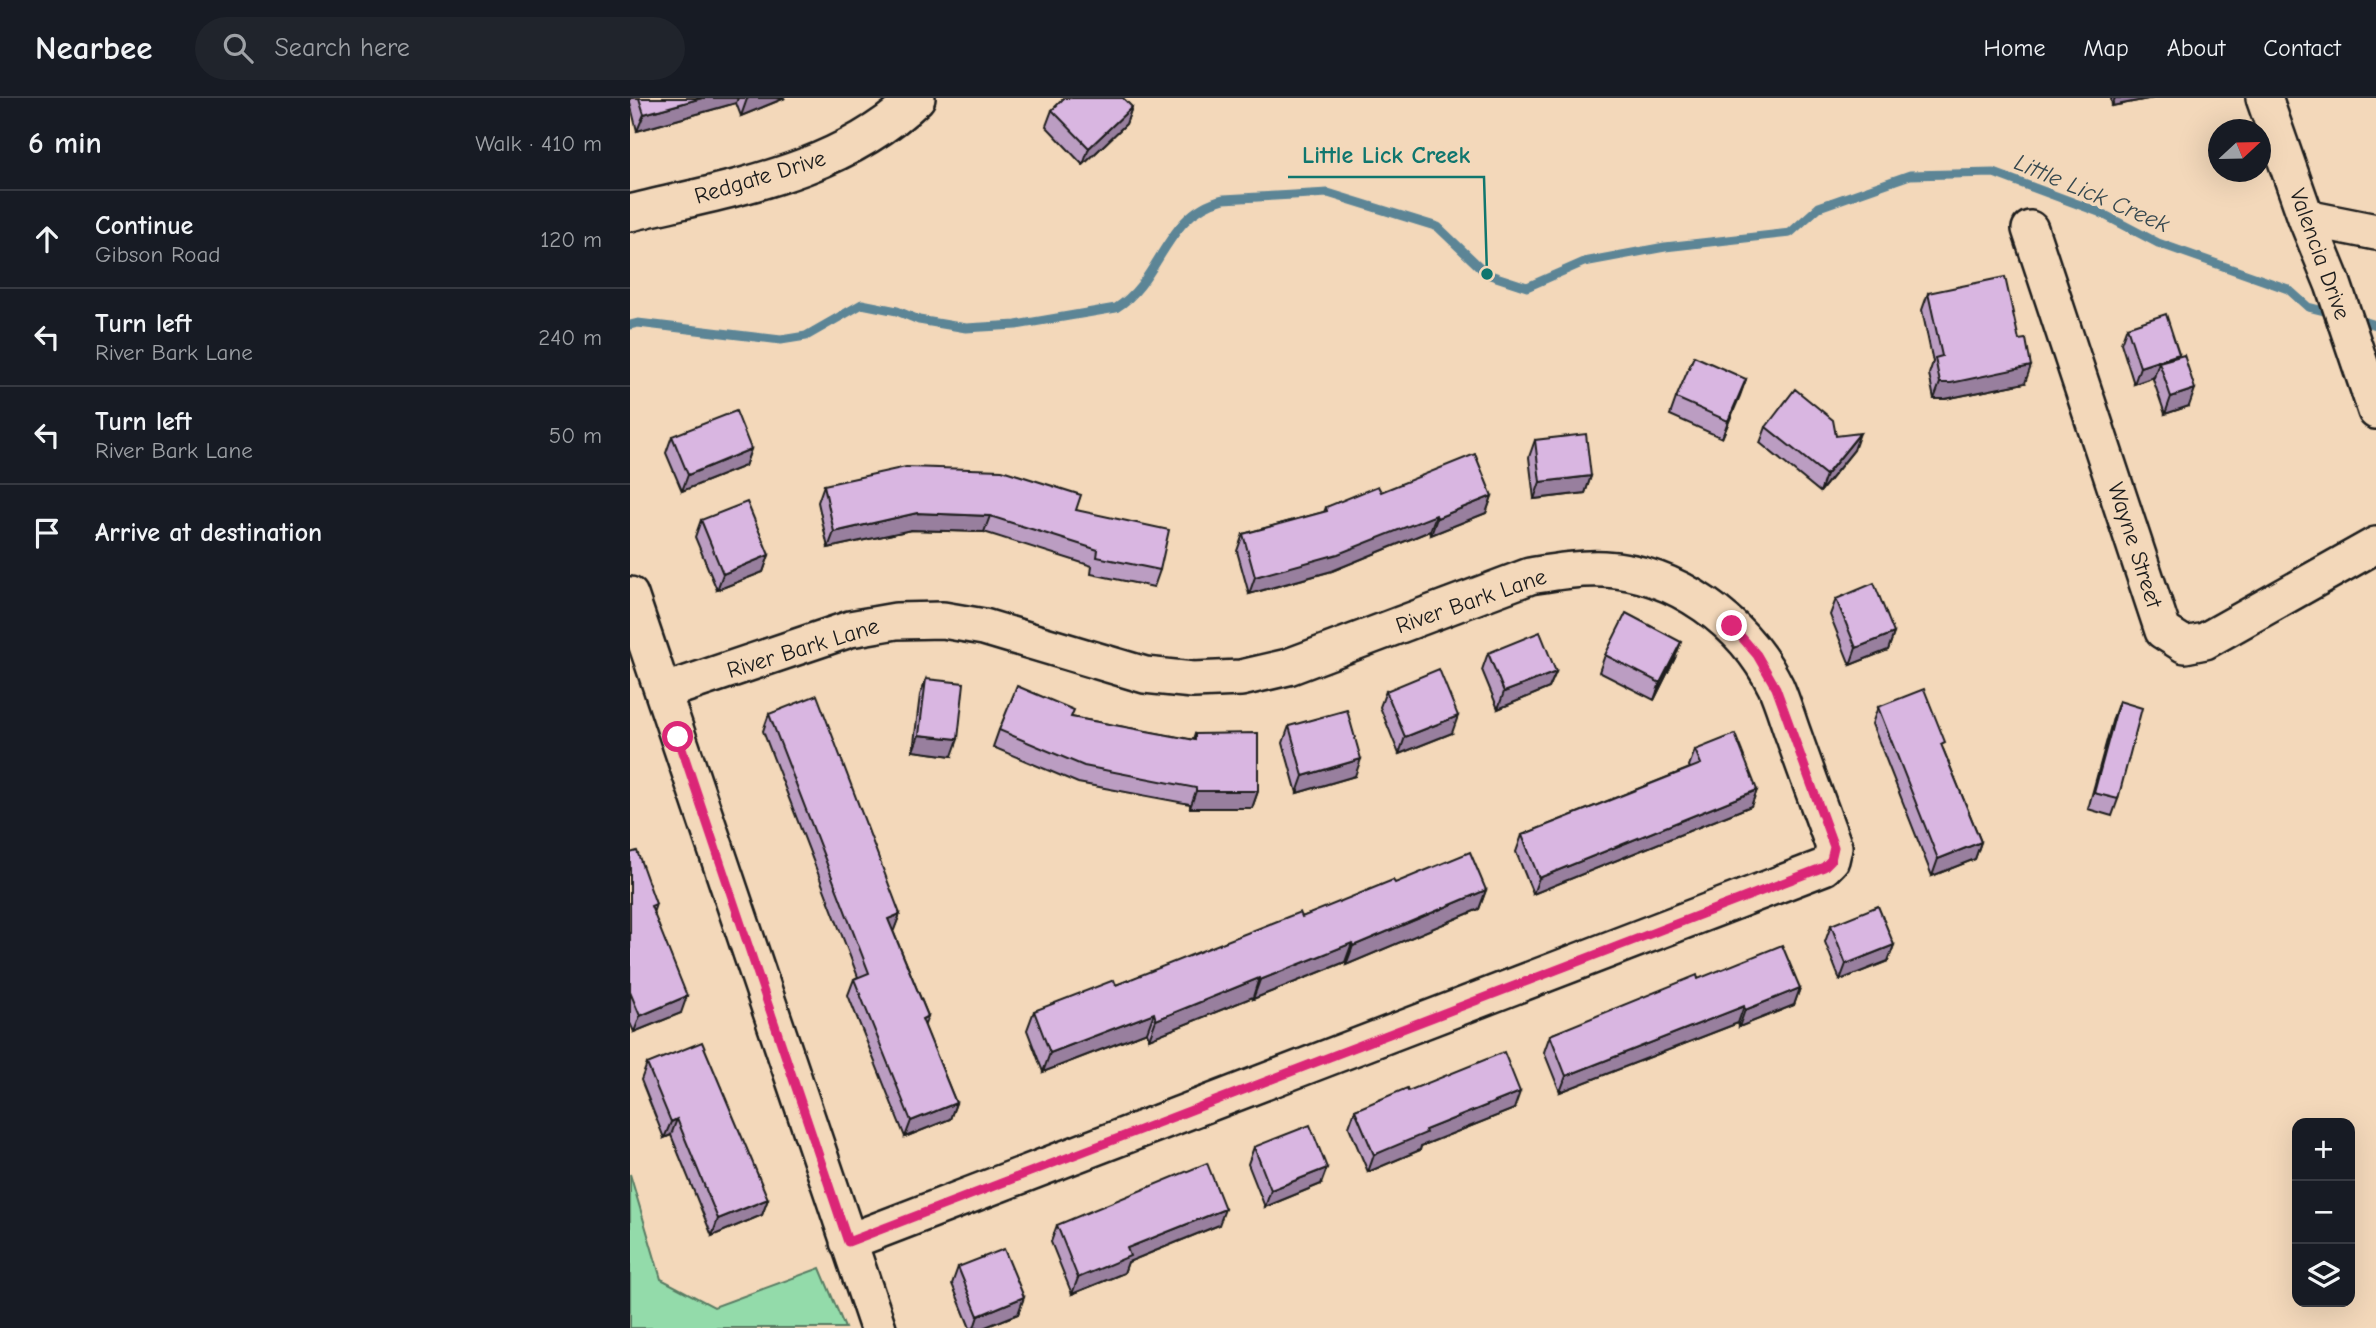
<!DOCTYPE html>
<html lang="en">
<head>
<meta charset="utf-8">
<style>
	body { margin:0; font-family:"Comic Neue",sans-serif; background:#20242c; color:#f1f3f6 }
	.controls { position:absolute; right:21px; bottom:21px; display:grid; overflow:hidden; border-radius:14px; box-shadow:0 7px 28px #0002 }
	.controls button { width:63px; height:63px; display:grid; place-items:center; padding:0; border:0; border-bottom:2px solid #363941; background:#171b24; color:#f1f3f6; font:35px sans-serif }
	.compass { position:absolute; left:1578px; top:21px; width:63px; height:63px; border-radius:50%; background:#171b24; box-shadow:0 7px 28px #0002; rotate:68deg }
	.stop { position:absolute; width:21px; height:21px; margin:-16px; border:5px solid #db2777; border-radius:50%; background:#fff }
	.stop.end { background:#db2777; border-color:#fff; box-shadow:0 2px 7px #0008 }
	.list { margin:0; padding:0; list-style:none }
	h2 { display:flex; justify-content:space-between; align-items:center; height:91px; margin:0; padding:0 28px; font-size:30px }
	h2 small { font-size:23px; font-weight:400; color:#9ea1a6 }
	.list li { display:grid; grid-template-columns:46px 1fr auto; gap:21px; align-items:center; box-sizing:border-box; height:98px; padding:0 28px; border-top:2px solid #363941 }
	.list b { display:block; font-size:26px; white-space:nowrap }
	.list p { margin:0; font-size:23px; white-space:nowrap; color:#9ea1a6 }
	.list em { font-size:23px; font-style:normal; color:#9ea1a6 }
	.icon { flex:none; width:38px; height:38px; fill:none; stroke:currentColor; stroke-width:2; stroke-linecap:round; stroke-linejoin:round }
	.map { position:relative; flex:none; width:1746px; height:1230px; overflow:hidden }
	header { display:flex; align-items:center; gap:42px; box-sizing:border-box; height:98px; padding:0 35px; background:#171b24; border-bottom:2px solid #363941 }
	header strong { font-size:33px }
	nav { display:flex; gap:38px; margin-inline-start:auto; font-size:24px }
	.search { width:490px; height:63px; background:#20242c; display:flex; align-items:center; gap:18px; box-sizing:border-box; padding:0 24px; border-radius:38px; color:#9ea1a6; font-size:26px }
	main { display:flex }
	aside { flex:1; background:#171b24 }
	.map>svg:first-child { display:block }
</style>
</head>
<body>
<header>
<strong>Nearbee</strong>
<div class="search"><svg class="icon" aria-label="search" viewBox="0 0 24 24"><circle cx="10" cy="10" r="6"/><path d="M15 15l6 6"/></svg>Search here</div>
<nav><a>Home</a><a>Map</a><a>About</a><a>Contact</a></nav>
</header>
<main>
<aside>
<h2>6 min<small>Walk · 410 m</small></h2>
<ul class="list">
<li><svg class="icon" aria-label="ahead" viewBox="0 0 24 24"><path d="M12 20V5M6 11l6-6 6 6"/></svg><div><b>Continue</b><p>Gibson Road</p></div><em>120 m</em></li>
<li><svg class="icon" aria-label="left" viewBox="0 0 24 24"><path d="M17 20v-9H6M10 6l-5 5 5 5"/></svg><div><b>Turn left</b><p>River Bark Lane</p></div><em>240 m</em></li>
<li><svg class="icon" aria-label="left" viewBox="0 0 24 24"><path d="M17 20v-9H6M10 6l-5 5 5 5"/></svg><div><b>Turn left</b><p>River Bark Lane</p></div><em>50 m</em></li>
<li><svg class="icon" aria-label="arrive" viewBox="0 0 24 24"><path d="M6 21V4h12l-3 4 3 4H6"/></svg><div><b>Arrive at destination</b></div></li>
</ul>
</aside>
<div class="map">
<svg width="1746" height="1230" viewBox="0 0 1746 1230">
	<rect width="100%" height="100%" fill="#f3d8ba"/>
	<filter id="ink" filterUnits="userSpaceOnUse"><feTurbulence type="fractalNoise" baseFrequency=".0143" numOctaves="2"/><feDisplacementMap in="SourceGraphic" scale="14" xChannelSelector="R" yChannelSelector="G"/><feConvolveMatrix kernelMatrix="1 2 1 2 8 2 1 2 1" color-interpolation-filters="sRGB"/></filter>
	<g filter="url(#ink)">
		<path fill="#93dbaa" stroke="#587c63" stroke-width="2" d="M0,1076L31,1181L84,1209L190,1170L215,1230H0Z"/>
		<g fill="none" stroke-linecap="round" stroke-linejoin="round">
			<path stroke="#5c8596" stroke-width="9" d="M1723,220L1746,227
				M0,227L8,225L151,242L176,238L232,206L267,213L289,222L336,230L386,227L486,210C532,182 534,115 594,101L698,95L808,129L857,176L897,189L954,164L1035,149L1160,135L1189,109L1280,77L1364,75L1469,114L1528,145L1658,191L1678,209L1702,215"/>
			<defs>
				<path id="minor" d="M1634,0L1676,120L1703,186L1746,313
					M0,115C101,90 209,75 287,0
					M1676,120L1746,134
					M1400,131L1533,533L1555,547L1575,543L1746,447
					M0,497L248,1230
					M33,594L220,531L266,523L313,522L354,529L515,577L563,582L611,580L658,569L900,478C925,474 948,470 974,471C1047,475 1114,524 1146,589C1153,605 1158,623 1164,639C1177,676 1191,713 1204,749L1201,762L1194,769L218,1144"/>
			</defs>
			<use href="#minor" stroke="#1c1c1c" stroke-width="40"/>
			<use href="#minor" stroke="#f3d8ba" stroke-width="35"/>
		</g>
		<path fill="#bb9dc2" stroke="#1c1c1c" stroke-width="2" d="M0,0H155L111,18L106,5L7,33L0,5Z
			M1481,0H1523L1482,8Z
			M502,9L496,26L453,67L416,28L422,12Z
			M1298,195L1395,285L1315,301H1304L1299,276L1303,264L1292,212Z
			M1497,229L1549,256L1548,258L1559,308L1535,316L1523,281L1524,279L1504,286L1491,245Z
			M1116,281L1092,340L1040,317L1046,300Z
			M1136,329L1206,338L1224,352L1190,394L1130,345Z
			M42,338L121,351L115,368L52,393L36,355Z
			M905,342L961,378L955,395L904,401L899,359Z
			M194,387L446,412L530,472L524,489L461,476L462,468L354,434L281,432L198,450L188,404Z
			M751,394L862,398L856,415L801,437L800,433L702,473L619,496L607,453L613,436L694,414L696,409Z
			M71,422L139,457L133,474L87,492L65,439Z
			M1206,501L1264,535L1258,552L1220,567L1200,517Z
			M858,555L926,574L919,590L868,611L852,572Z
			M975,557L1045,560L1024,602L969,574Z
			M296,581L322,658L283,653L290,597Z
			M756,593L822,635L769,656L750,609Z
			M1489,603L1488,701L1482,718L1458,711L1483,620Z
			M1248,609L1313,651L1351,744L1345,761L1302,778L1242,626Z
			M139,616L270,816L263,833L298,918L294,927L326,1005L320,1021L275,1039L218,897L224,881L228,879L133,633Z
			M441,619L563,642L565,636L628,693L622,710H560V706L448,685L363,649L369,632Z
			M659,628L725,678L667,695L653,645Z
			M1065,652L1127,692L1121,708L903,796L886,754L892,737L1060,670L1059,668Z
			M0,755L26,806L23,815L51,915L4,934L0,925Z
			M765,785L856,792L849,811L716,867L715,864L623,901V899L519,941L517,934L413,974L397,932L404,913L486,887Z
			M1201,827L1264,847L1258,863L1210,882L1195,844Z
			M1068,881L1170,890L1164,907L1109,929L1108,925L930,994L914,954L920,937Z
			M17,966L138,1101L132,1117L82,1138L41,1037L34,1040L11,982Z
			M778,993L884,1011L791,1048L790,1052L738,1074L719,1029L725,1012Z
			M624,1049L691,1086L635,1109L618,1066Z
			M427,1127H589L498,1164L494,1175L442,1196L421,1144Z
			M328,1169L394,1199L388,1216L353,1230H340L322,1186Z"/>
		<path fill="#987f9e" stroke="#1c1c1c" stroke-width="2" d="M72,0H108L106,5L7,33L14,16Z
			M119,0H155L111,18L117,1Z
			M1485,0H1523L1482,8Z
			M502,9L496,26L453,67L459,50Z
			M1549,256L1543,273L1529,264L1524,279L1504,286L1510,269Z
			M1401,268L1395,285L1315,301H1304L1310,285Z
			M1116,281L1110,298L1092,340L1098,323Z
			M1565,291L1559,308L1535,316L1541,299Z
			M1230,335L1224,352L1190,394L1196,377Z
			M121,351L115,368L52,393L58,377Z
			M961,378L955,395L904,401L910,384Z
			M862,398L856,415L801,437L807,420Z
			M287,415L360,418L354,434L281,432L198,450L204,434Z
			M806,417L800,433L702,473L619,496L625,479Z
			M139,457L133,474L87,492L93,476Z
			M1264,535L1258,552L1220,567L1226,550Z
			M1051,544L1045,560L1024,602L1030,585Z
			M926,574L919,590L868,611L874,594Z
			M828,618L822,635L769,656L775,639Z
			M289,637L328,641L322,658L283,653Z
			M731,661L725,678L667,695L673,678Z
			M1127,692L1121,708L903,796L909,780Z
			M566,693H628L622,710H560Z
			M1351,744L1345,761L1302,778L1308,761Z
			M856,792L849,811L716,867L723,848Z
			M270,816L264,832L252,837L258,821Z
			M722,845L715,864L623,901L630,882Z
			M1264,847L1258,863L1210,882L1216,866Z
			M629,880L623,899L519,941L526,922Z
			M1170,890L1164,907L1109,929L1115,912Z
			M57,898L51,915L4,934L10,918Z
			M1114,908L1108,925L930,994L936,978Z
			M524,915L517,934L413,974L420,955Z
			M298,918L292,935V921Z
			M890,994L884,1011L791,1048L790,1052L738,1074L744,1057L795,1032Z
			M326,1005L320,1021L275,1039L281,1023Z
			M47,1021L41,1037L34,1040L41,1024Z
			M697,1070L691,1086L635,1109L641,1092Z
			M138,1101L132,1117L82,1138L88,1121Z
			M595,1111L589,1127L498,1164L494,1175L442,1196L448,1180L497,1150Z
			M394,1199L388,1216L353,1230H344L348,1218Z"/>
		<path fill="#d9b6e1" stroke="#1c1c1c" stroke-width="2" d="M9,0H72L14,16Z
			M434,0H493L502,9L459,50L422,12Z
			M1375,179L1389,242L1396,241L1401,268L1321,285H1310L1305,260L1312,258L1298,195Z
			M1536,216L1549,256L1510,269L1497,229Z
			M1554,257L1565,291L1541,299L1529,264Z
			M1064,258L1116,281L1098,323L1046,300Z
			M1165,291L1203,322L1206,338L1230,335L1196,377L1136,329Z
			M106,313L121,351L58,377L42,338Z
			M956,336L961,378L910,384L905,342Z
			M845,356L862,398L807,420L806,417L708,456L625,479L613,436L697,413L696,409L748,388L751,394Z
			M276,369L372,372L451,397L446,412L539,432L530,472L467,459L468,452L360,418L287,415L204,434L194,387Z
			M117,404L139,457L93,476L71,422Z
			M1244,485L1264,535L1226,550L1206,501Z
			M996,515L1051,544L1030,585L975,557Z
			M910,534L926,574L874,594L858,555Z
			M809,571L828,618L775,639L756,593Z
			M296,581L334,585L328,641L289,637Z
			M387,588L444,612L441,619L565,642V636L628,635V693H566V690L454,668L369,632Z
			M1294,591L1315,644L1311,646L1351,744L1308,761L1248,609Z
			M187,597L270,816L258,821L298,918L292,921L326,1005L281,1023L224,881L239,875L139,616Z
			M1489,603L1512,610L1488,701L1464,695Z
			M717,612L731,661L673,678L659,628Z
			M1105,636L1127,692L909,780L892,737L1071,666L1065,652Z
			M7,753L26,806L21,808L57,898L10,918L0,894V755Z
			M840,754L856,792L723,848L722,845L630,882L629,880L526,922L524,915L420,955L404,913L484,882L486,887L670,814L672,819L763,782L765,785Z
			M1248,808L1264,847L1216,866L1201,827Z
			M1152,847L1170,890L1115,912L1114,908L936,978L920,937L1067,877L1068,881Z
			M72,944L138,1101L88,1121L47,1021L41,1024L17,966Z
			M874,954L890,994L795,1032L796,1035L744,1057L725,1012L777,990L778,993Z
			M680,1027L697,1070L641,1092L624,1049Z
			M577,1065L595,1111L497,1150L500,1158L448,1180L427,1127Z
			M374,1151L394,1199L348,1218L328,1169Z"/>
	</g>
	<g fill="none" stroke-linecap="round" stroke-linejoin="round" filter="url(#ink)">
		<path stroke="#db2777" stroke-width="9" d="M48,639L218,1144L1194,769L1201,762L1204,749L1146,590L1127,557L1102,528"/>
	</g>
	<g text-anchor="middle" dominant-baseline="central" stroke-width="7" stroke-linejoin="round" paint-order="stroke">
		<g font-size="23" fill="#1c1c1c" stroke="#f3d8ba">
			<text transform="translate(130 79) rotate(-17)">Redgate Drive</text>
			<text transform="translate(1690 156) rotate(70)">Valencia Drive</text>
			<text transform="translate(1505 447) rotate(72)">Wayne Street</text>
			<text transform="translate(841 503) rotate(-19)">River Bark Lane</text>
			<text transform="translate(173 550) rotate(-17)">River Bark Lane</text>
		</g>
		<g font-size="24" font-style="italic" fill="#36484f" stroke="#f3d8ba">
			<text transform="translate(1462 95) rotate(23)">Little Lick Creek</text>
		</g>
	</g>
	<path fill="none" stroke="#0f766e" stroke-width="2.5" d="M857 176L854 79H658"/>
	<circle fill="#0f766e" stroke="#f3d8ba" stroke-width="2.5" cx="857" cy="176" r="7"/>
	<g font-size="24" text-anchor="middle" font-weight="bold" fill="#0f766e" stroke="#f3d8ba" stroke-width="7" stroke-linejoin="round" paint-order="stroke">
		<text x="756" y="65">Little Lick Creek</text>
	</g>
</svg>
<div class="controls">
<button>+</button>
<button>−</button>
<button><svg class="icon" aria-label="layers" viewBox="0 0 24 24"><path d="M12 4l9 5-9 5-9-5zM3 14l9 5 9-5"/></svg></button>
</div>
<svg class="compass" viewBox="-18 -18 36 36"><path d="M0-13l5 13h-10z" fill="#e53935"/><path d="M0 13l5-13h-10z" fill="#9ea1a6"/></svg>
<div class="stop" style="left:48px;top:639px"></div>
<div class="stop end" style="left:1102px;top:528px"></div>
</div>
</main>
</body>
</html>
